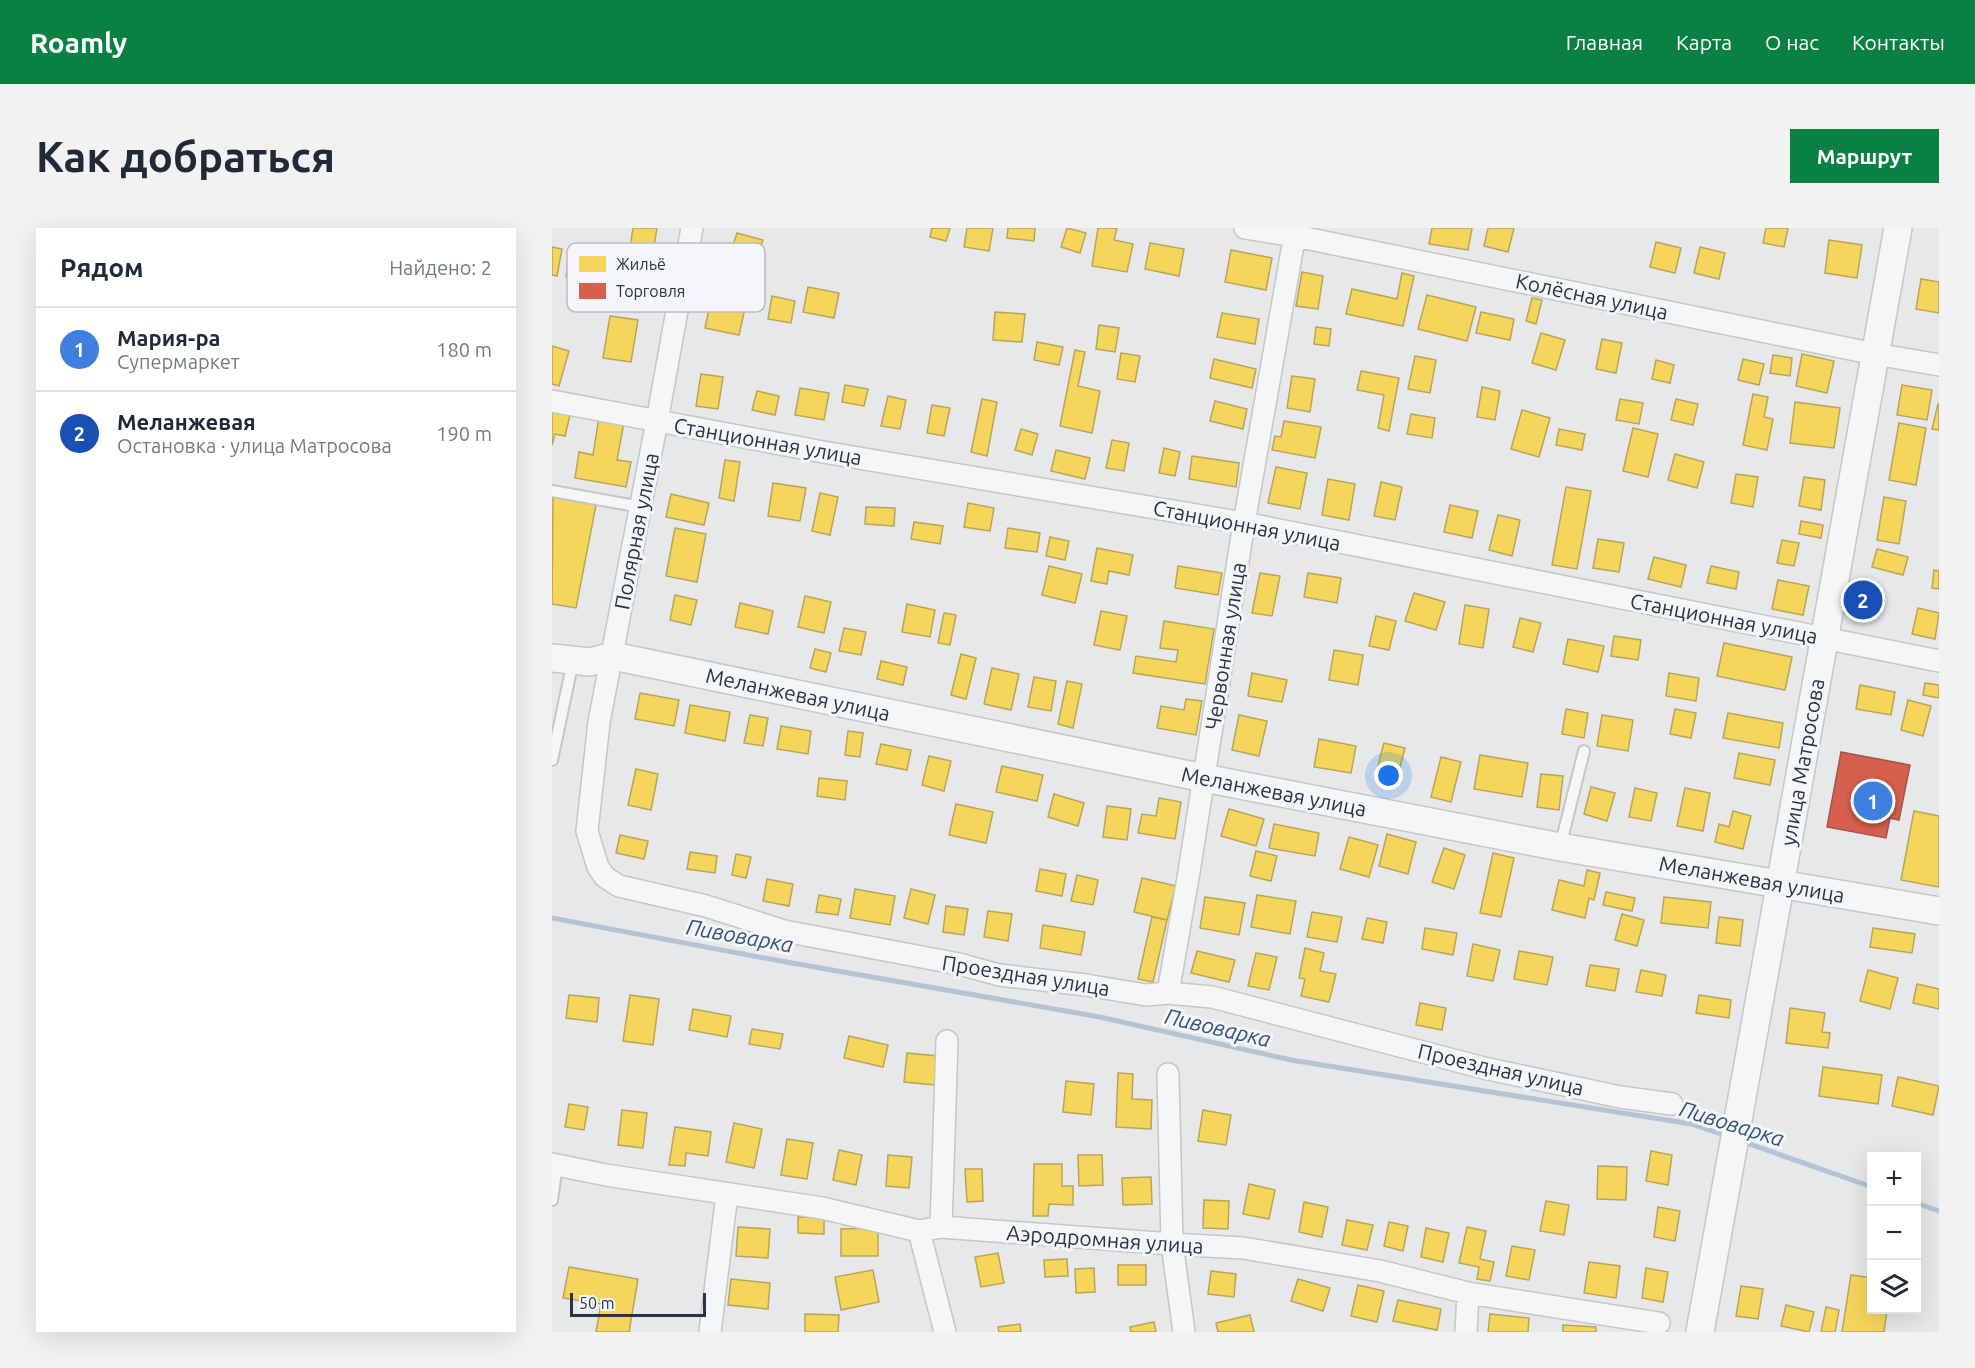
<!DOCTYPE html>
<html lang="ru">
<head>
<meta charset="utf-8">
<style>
	body { margin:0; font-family:Ubuntu,sans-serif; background:#f2f2f3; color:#1f2937 }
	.controls { position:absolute; right:18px; bottom:18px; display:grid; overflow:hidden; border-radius:0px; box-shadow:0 6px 24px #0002 }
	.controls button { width:54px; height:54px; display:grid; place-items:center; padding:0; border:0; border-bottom:2px solid #e0e1e3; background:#fff; color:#1f2937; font:30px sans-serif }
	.scale { position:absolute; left:18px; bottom:15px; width:136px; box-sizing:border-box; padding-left:6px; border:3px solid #2b3445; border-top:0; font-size:16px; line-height:21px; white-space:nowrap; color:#2b3445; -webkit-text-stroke:4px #f4f6f9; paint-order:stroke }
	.you { position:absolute; left:837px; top:548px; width:21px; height:21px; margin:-15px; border:4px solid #fff; border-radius:50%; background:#1a73e8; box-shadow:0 0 0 9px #1a73e833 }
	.badge { display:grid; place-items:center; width:39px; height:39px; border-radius:50%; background:#0b8043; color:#fff; font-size:20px; font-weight:700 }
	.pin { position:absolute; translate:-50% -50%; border:3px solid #fff; box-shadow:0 2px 6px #0006 }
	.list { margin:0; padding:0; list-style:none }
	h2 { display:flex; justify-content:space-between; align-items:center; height:78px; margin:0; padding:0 24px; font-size:26px }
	h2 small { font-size:20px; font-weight:400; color:#747a83 }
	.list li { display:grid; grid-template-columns:39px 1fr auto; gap:18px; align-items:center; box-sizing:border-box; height:84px; padding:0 24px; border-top:2px solid #e0e1e3 }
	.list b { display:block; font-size:22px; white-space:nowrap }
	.list p { margin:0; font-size:20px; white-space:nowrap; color:#747a83 }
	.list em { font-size:20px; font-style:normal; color:#747a83 }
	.icon { flex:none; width:33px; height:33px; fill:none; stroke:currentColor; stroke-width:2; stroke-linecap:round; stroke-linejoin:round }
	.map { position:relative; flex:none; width:1387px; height:1104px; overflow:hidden; border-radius:0px }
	header { display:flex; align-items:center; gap:36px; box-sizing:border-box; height:84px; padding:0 30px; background:#0b8043; color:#fff }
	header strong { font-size:28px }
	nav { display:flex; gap:33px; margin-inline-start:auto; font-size:21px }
	.intro { display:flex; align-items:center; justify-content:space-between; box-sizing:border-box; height:144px; padding:0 36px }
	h1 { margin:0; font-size:42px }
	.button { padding:15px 27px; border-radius:0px; background:#0b8043; color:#fff; font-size:21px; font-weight:700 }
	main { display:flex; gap:36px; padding:0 36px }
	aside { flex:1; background:#fff; border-radius:0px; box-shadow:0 6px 24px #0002 }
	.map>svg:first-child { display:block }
</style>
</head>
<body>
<header>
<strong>Roamly</strong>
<nav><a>Главная</a><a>Карта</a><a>О нас</a><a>Контакты</a></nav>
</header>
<div class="intro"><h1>Как добраться</h1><a class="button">Маршрут</a></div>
<main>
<aside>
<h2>Рядом<small>Найдено: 2</small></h2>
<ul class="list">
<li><span class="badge" style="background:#3f7fe0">1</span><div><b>Мария-ра</b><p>Супермаркет</p></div><em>180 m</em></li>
<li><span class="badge" style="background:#1a4fb4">2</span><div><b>Меланжевая</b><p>Остановка · улица Матросова</p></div><em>190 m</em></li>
</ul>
</aside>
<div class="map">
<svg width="1387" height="1104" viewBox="0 0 1387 1104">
	<rect width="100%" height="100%" fill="#e6e8ea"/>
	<path fill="#f6d55c" stroke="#b9a555" stroke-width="1.5" d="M81,0H105L100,30L77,26Z
		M380,0H398L394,13L378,9Z
		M415,0H441L437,23L412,19Z
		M456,0H483L482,13L455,10Z
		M515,0L534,5L528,25L509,19Z
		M546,0H565L562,12L581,16L575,44L540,38Z
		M880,0H920L916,22L877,16Z
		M936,0H962L956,24L932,18Z
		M1214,0H1236L1232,19L1211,15Z
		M185,5L211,12L200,46L174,38Z
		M1277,12L1310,17L1305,50L1273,45Z
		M1104,14L1129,20L1123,45L1098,39Z
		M598,15L632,21L627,48L593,41Z
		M19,18L39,21L33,52L14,49Z
		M0,19L10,21L5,48L0,47Z
		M1148,19L1173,25L1167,51L1142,45Z
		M679,22L720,30L714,62L673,54Z
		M750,44L771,48L766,81L744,78Z
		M850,45L862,48L851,98L794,86L800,61L845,71Z
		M1369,51L1387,54V85L1364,81Z
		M256,59L287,65L282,90L251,84Z
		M875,67L924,79L915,113L866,101Z
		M220,68L243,73L239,95L216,91Z
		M980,70L990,72L984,96L974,93Z
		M159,72L193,80L187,107L153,100Z
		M443,84L473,86L470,114L441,112Z
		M929,84L962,91L958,112L924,105Z
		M670,85L707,91L703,116L665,109Z
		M58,88L86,92L79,134L51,130Z
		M547,97L567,100L563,124L544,121Z
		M764,99L779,101L777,118L762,116Z
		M989,105L1013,112L1004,142L980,135Z
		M1050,111L1070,115L1064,145L1044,141Z
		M485,114L511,119L507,137L482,132Z
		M0,118L17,123L7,158L0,156Z
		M523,122L533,124L526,158L548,163L540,205L508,198Z
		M569,125L588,128L583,154L565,151Z
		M1250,126L1282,133L1275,165L1244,158Z
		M1221,127L1240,130L1238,148L1218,145Z
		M863,128L884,132L878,165L856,161Z
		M662,131L704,141L700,160L658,150Z
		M1191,131L1212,136L1207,157L1186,152Z
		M1104,132L1122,137L1118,155L1100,151Z
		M809,143L847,150L837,203L826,200L832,167L805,162Z
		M149,146L171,149L166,181L144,178Z
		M740,148L763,151L758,184L735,180Z
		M293,157L316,161L312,178L290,174Z
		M1350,157L1380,162L1375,192L1345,187Z
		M930,159L948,163L943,192L925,189Z
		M248,160L277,165L272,192L243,187Z
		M205,163L227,168L223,187L200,182Z
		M1201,166L1216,169L1212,189L1221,191L1215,222L1191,217Z
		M336,168L354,172L348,201L329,198Z
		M430,171L445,174L435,228L419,224Z
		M1068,171L1091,175L1087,196L1064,192Z
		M1124,171L1146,176L1141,197L1119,192Z
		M663,173L695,181L691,201L658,193Z
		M1243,174L1288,180L1282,220L1238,215Z
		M1386,176H1387V202L1380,201Z
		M380,177L398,180L392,208L375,205Z
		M970,182L998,190L987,229L959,221Z
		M0,183L18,187L13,208L3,206L0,217Z
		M859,186L883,190L880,210L855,206Z
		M47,189L72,194L65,232L79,234L74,259L23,250L27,224L41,227Z
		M732,193L769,199L763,230L720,222L723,208L729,209Z
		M1347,195L1374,200L1364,257L1337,252Z
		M1081,200L1106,206L1096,249L1071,243Z
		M469,201L486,206L480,227L463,222Z
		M1007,201L1033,206L1030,222L1004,217Z
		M560,212L577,215L572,243L554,240Z
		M612,220L628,224L623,248L607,245Z
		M504,222L538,230L533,251L499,243Z
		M1123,226L1152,234L1145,260L1116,252Z
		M640,228L687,235L684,259L637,251Z
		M173,232L188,234L182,273L167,270Z
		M724,239L755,245L748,281L716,275Z
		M1184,246L1206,249L1201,279L1179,275Z
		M1252,249L1273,252L1269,282L1247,278Z
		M776,251L803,256L797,292L770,287Z
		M829,254L850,259L843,292L822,288Z
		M221,255L254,260L248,293L216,288Z
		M1014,259L1039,263L1025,341L1000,337Z
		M268,265L286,269L278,307L260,303Z
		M119,266L157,275L152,297L114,289Z
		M1,269L44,277L24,380L0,376Z
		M1332,269L1354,273L1347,316L1325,312Z
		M416,275L442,280L438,303L412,299Z
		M898,277L926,283L920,310L892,304Z
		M314,279L343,280L342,298L313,296Z
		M946,287L968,292L960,328L937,322Z
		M1249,293L1271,297L1269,310L1247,306Z
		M362,294L391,298L388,316L359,311Z
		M123,300L154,306L145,354L114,348Z
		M456,300L488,305L485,324L453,320Z
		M498,309L517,313L513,332L494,328Z
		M1046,311L1072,315L1067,344L1041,340Z
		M1230,312L1247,315L1242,338L1225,335Z
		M545,320L581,327L577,347L557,343L555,356L539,353Z
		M1325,321L1356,329L1351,347L1320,339Z
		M1102,329L1134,337L1129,359L1096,351Z
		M497,338L530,346L523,375L490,367Z
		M626,338L670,345L666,367L623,360Z
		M1159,338L1187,344L1184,361L1155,355Z
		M1382,342L1387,343V361L1380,360Z
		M708,345L728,348L720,388L700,385Z
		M756,345L789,350L785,375L752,369Z
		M1226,352L1257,358L1251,387L1220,381Z
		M862,365L893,374L884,402L853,393Z
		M123,367L145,372L139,397L118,392Z
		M253,368L279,374L272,405L246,399Z
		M188,375L221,383L216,406L183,399Z
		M355,376L383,382L378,409L350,404Z
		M913,377L937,381L931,420L907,416Z
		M1366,380L1387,385L1383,411L1360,406Z
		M549,383L575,388L568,422L542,417Z
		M392,385L404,387L398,417L386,415Z
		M824,388L844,393L837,422L817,418Z
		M968,390L989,395L981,424L961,419Z
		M612,393L662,401L653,456L581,445L584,428L624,434L626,422L608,420Z
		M292,400L314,404L309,427L287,423Z
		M1062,408L1089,412L1086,432L1059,428Z
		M1016,411L1052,418L1046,444L1011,436Z
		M1172,415L1240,429L1233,462L1165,448Z
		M263,421L279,425L274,444L258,440Z
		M782,422L811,427L806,457L777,452Z
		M409,426L424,430L414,471L399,467Z
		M329,433L355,439L351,457L325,451Z
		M440,440L467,446L459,482L432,476Z
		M700,445L735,452L730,474L696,468Z
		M1117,445L1147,450L1144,473L1114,468Z
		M482,449L504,453L499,483L476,479Z
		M515,453L530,456L521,500L506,496Z
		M1373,455L1387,457V470L1371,467Z
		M1308,457L1343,464L1339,487L1304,481Z
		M88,465L127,472L122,498L83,491Z
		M634,471L650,473L644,507L605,500L609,478L632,482Z
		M1356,472L1379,478L1371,508L1349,502Z
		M138,477L178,484L173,513L133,505Z
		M1014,481L1036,485L1032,510L1010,506Z
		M1123,481L1144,485L1139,510L1118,506Z
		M1176,485L1231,495L1227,520L1171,510Z
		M198,487L216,490L211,518L192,515Z
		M687,487L715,493L707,528L680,522Z
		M1050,487L1081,492L1076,523L1045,518Z
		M229,498L259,503L256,526L225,521Z
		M296,503L311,505L308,529L293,527Z
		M767,511L804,518L799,545L762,539Z
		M832,515L853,520L845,551L824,545Z
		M329,516L359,522L355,542L324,536Z
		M1187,525L1223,532L1218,557L1182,550Z
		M928,527L976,535L970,569L922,561Z
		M377,528L399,533L392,563L370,557Z
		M889,529L909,534L899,574L879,569Z
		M450,538L491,547L485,573L444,564Z
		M84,541L106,546L99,582L76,577Z
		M989,546L1011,548L1007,582L985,579Z
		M267,550L295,553L293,572L265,568Z
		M1039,559L1063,565L1055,593L1032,586Z
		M1083,560L1105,565L1099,593L1077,589Z
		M1133,560L1158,565L1151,603L1125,598Z
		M502,566L532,575L526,598L496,589Z
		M607,570L629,574L623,611L586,605L590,586L604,588Z
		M404,576L441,584L434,615L397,607Z
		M555,578L579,581L575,612L551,609Z
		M677,581L712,591L704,618L669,608Z
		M1181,583L1199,588L1191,621L1163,614L1167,596L1177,599Z
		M1362,583L1387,588V659L1349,652Z
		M722,596L767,605L763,628L717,620Z
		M835,606L864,614L856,646L827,638Z
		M68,607L96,613L92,631L64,625Z
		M797,609L826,617L817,649L788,641Z
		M892,620L913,627L902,661L880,654Z
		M704,623L725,628L719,653L698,648Z
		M138,624L165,628L163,645L135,641Z
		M941,625L962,630L949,689L928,685Z
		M184,626L199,629L194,650L180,647Z
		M488,641L514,646L510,668L484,663Z
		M1035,642L1048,645L1042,672L1037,670L1033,690L1000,682L1007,652L1032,658Z
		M525,647L546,652L541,677L519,673Z
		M590,650L624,658L615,692L582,684Z
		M215,651L241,656L237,678L211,673Z
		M303,661L343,668L338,697L298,690Z
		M359,661L383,667L376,696L352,690Z
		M1054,664L1083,670L1080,683L1051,677Z
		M267,667L289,671L286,687L264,684Z
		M705,667L744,673L738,706L699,699Z
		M653,669L693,675L687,707L648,700Z
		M1112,669L1159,674L1156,700L1109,695Z
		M394,678L416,681L412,707L391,704Z
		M436,683L460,686L456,713L432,709Z
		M760,684L790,689L785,714L755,709Z
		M1070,686L1092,692L1085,718L1063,712Z
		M600,689L615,692L601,754L586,751Z
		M1167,689L1191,692L1188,718L1164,715Z
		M815,690L835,694L831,715L810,711Z
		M491,697L533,704L529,727L488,720Z
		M873,700L905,705L901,727L870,721Z
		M1321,700L1363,706L1360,725L1318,719Z
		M921,716L948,722L941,753L915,748Z
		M753,720L772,725L768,743L784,746L777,774L749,768L753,751L747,750Z
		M645,723L683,732L677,754L639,745Z
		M967,723L1001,729L995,757L962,751Z
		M704,725L725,729L717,762L696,758Z
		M1038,737L1067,741L1063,763L1034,758Z
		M1089,742L1114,747L1110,768L1084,764Z
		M1316,742L1346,750L1338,781L1308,773Z
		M1365,756L1387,761V781L1361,775Z
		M17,767L47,770L45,794L14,790Z
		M78,767L107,771L101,817L71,813Z
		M1147,767L1179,772L1177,790L1144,785Z
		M868,775L894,780L890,802L864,797Z
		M1238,780L1273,785L1270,804L1278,805L1276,820L1234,815Z
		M141,781L179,788L175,809L137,802Z
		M200,801L231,806L228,821L197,816Z
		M297,808L336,817L331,839L292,830Z
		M355,825L386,828L383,857L352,854Z
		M1271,839L1330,847L1326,876L1267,868Z
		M566,845L581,846L580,871L600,872L599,901L564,899Z
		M1346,849L1387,858L1381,887L1340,878Z
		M514,853L542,856L539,887L511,884Z
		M17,876L36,879L32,902L13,899Z
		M70,882L95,885L91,920L66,917Z
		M651,882L679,887L674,917L646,913Z
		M182,895L210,901L202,940L174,934Z
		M123,899L159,904L156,928L134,925L133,938L117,937Z
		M235,911L261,915L255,951L229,947Z
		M287,922L310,927L304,957L281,952Z
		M1099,923L1120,927L1116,957L1094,953Z
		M336,927L360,929L357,960L334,958Z
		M526,927H550L551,957L527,958Z
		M482,936H510V958H521V977L497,976L496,988H481Z
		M1046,938L1075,939L1074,972L1045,971Z
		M413,941H430L431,973L415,974Z
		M599,949L600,976L571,977L570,950Z
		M697,956L723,962L717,991L691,986Z
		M652,972L677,973L676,1001L651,1000Z
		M994,973L1017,977L1012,1007L988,1003Z
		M752,974L776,979L770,1009L747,1004Z
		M1106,979L1128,983L1123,1013L1102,1009Z
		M246,989L272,990V1006L246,1005Z
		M795,992L821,997L815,1022L790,1017Z
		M837,994L856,998L851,1023L832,1018Z
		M186,999L218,1001L216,1030L184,1028Z
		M915,999L934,1003L928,1031L942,1034L938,1053L925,1051L927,1039L907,1035Z
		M326,1000V1028H289V1001Z
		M874,1000L897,1005L891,1034L869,1029Z
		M960,1018L983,1022L977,1052L954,1048Z
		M446,1025L452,1055L429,1059L423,1029Z
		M515,1031L516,1048L493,1049L492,1032Z
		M1037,1034L1068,1038L1064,1070L1032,1065Z
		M566,1037H594V1057H566Z
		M17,1039L86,1051L77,1104H44L49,1076L11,1070Z
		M542,1040L543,1064L524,1065L523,1041Z
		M1094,1040L1116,1044L1111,1074L1090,1070Z
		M321,1042L327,1074L289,1082L283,1049Z
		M659,1043L684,1046L682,1069L656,1066Z
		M1299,1047L1320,1050V1082L1335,1083L1332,1104H1290Z
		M179,1051L218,1055L216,1081L176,1077Z
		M746,1051L778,1060L771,1083L739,1073Z
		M806,1057L832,1063L825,1094L799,1088Z
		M1189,1058L1211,1061L1206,1091L1184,1088Z
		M846,1072L889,1081L885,1102L841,1093Z
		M1234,1077L1262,1084L1257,1104L1229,1098Z
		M1274,1079L1287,1082L1283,1104H1269Z
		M253,1086L287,1087L286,1104H253Z
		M938,1086L977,1090L976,1104H936Z
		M698,1087L702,1104H666L664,1095Z
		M602,1094L604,1104H579L578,1099Z
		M468,1096L469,1104H447L446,1099Z
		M1011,1097L1044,1099V1104H1011Z"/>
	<path fill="#d6604d" stroke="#a3534b" stroke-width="1.5" d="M1289,524L1358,537L1347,592L1338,590L1334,610L1275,599Z"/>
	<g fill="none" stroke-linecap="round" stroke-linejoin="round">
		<path stroke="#b4c4d5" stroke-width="5" d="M0,690L223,732L548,789L739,832L1139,896L1175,908
			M1189,913L1320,959
			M1364,975L1387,983"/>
		<defs>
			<path id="service" d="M0,263L89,279
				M0,532L21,433
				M1008,619L1032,523
				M0,972L5,937"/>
			<path id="minor" d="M140,0L105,193L47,494L35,603L46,639L53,649L67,658L154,678L232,703L407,736L447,747L534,757L594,767L616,765L660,769L932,840L1068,869L1120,876
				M693,0L743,8L1323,126L1387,137
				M0,173L271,224L692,295L1387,433
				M616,765L637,644L692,295L744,0
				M616,846L620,1016L632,1104
				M0,936L54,947L270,980L367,1003L389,999L620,1016L691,1020L828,1043L916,1065L1107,1095
				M389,999L395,813
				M367,1003L393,1104
				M158,1104L175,966
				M914,1104L916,1065"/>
			<path id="tertiary" d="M0,430L38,434L61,428L652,550L1008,619L1387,683
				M1148,1104L1346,0"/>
		</defs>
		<use href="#service" stroke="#c4c6c8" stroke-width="14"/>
		<use href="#minor" stroke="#c4c6c8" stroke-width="24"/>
		<use href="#tertiary" stroke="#c4c6c8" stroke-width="30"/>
		<use href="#service" stroke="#f5f6f7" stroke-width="10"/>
		<use href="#minor" stroke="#f5f6f7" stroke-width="21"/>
		<use href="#tertiary" stroke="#f5f6f7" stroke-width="27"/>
	</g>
	<g text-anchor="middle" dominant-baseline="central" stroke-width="6" stroke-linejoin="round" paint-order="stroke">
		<g font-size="21" fill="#2b3445" stroke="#f4f6f9">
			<text transform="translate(1040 68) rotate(12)">Колёсная улица</text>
			<text transform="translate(216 213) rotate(10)">Станционная улица</text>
			<text transform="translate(695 297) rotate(11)">Станционная улица</text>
			<text transform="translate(84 303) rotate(-79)">Полярная улица</text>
			<text transform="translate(1172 390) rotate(11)">Станционная улица</text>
			<text transform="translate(673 418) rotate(-81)">Червонная улица</text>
			<text transform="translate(246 466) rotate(12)">Меланжевая улица</text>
			<text transform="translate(1250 534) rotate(-80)">улица Матросова</text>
			<text transform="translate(722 563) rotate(11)">Меланжевая улица</text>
			<text transform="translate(1200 651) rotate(10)">Меланжевая улица</text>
			<text transform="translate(474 747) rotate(9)">Проездная улица</text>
			<text transform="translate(949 841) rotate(13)">Проездная улица</text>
			<text transform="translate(553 1011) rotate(4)">Аэродромная улица</text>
		</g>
		<g font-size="22" font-style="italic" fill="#34527a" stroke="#f4f6f9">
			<text transform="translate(188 707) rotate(10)">Пивоварка</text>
			<text transform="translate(666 799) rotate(13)">Пивоварка</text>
			<text transform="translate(1180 895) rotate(17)">Пивоварка</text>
		</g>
	</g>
	<rect x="15" y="15" width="198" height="69" rx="9" fill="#f4f6f9" stroke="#b8bcc3" stroke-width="1.5"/>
	<rect x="27" y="28" width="27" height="16" fill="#f6d55c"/>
	<rect x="27" y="55" width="27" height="16" fill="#d6604d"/>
	<g font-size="16" fill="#2b3445">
		<text x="64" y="42">Жильё</text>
		<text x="64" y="69">Торговля</text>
	</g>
</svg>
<div class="controls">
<button>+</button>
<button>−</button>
<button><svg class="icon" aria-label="layers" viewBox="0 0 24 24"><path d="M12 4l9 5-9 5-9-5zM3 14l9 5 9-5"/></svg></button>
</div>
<div class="scale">50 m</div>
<div class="you"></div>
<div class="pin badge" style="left:1321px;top:573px;background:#3f7fe0">1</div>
<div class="pin badge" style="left:1311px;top:372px;background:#1a4fb4">2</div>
</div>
</main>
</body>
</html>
